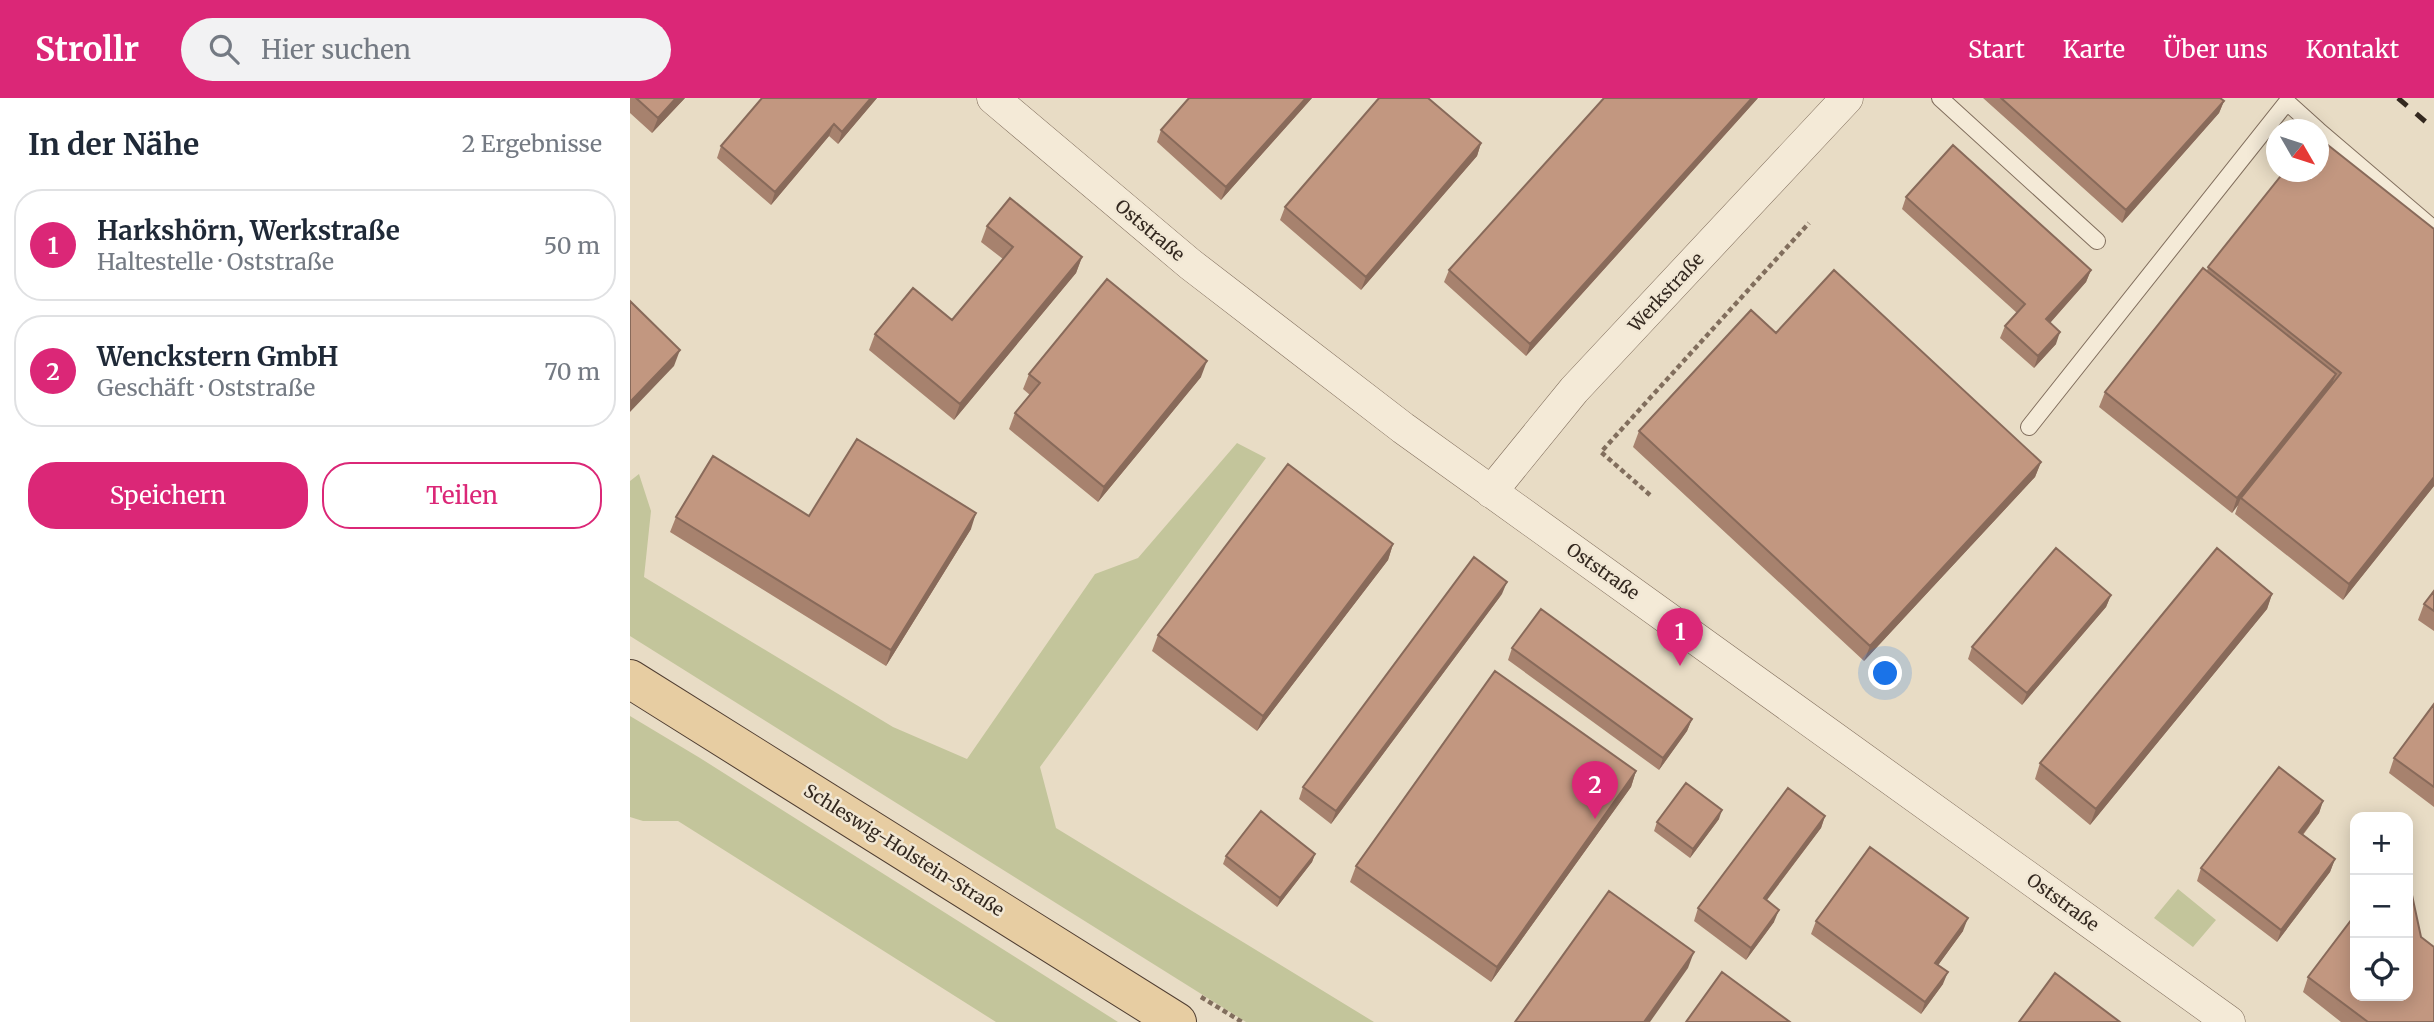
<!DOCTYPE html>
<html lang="de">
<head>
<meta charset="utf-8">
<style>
	body { margin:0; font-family:Merriweather,serif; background:#f2f2f3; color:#1f2937 }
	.controls { position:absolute; right:21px; bottom:21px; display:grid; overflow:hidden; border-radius:14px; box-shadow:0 4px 18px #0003 }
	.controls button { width:63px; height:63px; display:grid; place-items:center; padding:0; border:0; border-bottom:2px solid #e0e1e3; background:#fff; color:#1f2937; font:35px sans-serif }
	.compass { position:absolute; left:1636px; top:21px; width:63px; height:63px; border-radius:50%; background:#fff; box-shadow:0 4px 18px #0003; rotate:129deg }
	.you { position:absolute; left:1256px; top:576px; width:24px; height:24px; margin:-18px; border:5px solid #fff; border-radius:50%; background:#1a73e8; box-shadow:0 0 0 10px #1a73e833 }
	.badge { display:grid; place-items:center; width:46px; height:46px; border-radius:50%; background:#db2777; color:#fff; font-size:23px; font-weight:700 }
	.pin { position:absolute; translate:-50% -58px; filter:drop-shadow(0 2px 4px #0008) }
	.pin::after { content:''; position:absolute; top:37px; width:24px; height:21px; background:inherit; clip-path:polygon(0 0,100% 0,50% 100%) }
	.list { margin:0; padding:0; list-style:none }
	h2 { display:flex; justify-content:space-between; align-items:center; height:91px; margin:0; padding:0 28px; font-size:30px }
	h2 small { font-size:23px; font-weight:400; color:#747a83 }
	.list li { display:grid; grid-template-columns:46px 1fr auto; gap:21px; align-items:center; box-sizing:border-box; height:112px; margin:0 14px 14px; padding:0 14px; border:2px solid #e0e1e3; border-radius:28px }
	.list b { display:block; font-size:26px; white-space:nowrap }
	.list p { margin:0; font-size:23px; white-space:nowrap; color:#747a83 }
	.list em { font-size:23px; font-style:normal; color:#747a83 }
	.actions { display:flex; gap:14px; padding:21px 28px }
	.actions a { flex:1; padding:16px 0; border:2px solid #db2777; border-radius:28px; text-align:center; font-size:24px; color:#db2777 }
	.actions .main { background:#db2777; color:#fff }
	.icon { flex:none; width:38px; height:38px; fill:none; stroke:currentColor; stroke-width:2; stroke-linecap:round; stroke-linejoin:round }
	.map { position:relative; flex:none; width:1804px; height:924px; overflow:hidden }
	header { display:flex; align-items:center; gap:42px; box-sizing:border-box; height:98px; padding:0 35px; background:#db2777; color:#fff }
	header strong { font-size:33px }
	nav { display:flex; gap:38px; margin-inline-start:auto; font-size:24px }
	.search { width:490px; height:63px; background:#f2f2f3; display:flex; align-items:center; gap:18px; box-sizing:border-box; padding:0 24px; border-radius:38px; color:#747a83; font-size:26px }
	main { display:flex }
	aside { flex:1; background:#fff }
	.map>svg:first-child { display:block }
</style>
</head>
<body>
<header>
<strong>Strollr</strong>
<div class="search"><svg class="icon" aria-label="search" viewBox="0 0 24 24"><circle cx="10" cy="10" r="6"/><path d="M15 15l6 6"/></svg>Hier suchen</div>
<nav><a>Start</a><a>Karte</a><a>Über uns</a><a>Kontakt</a></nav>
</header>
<main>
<aside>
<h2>In der Nähe<small>2 Ergebnisse</small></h2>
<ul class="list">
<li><span class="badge">1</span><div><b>Harkshörn, Werkstraße</b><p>Haltestelle · Oststraße</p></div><em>50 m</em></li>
<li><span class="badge">2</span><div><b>Wenckstern GmbH</b><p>Geschäft · Oststraße</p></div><em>70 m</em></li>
</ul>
<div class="actions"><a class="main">Speichern</a><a>Teilen</a></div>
</aside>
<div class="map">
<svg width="1804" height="924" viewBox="0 0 1804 924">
	<rect width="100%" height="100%" fill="#e8dcc5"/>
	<path fill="#c3c59b" d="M607,345L636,360L410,669L426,730L744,924H616L0,538V383L9,376L21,413L14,479L263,629L337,661L465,476L508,460Z
		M0,618L70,660L488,924H366L48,723H13L0,719Z
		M1548,791L1586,822L1563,849L1524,820Z"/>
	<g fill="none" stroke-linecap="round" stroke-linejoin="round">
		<defs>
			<path id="lane" d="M1310,0L1467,143
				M1688,32L1804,131
				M1399,329L1657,4L1688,32"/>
			<path id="street" d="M363,0L560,166L773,330L1599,924
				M861,394L944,292L1217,0"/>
			<path id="primary" d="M0,581L547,924"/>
		</defs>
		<use href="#lane" stroke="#816e5d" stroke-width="18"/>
		<use href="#street" stroke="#816e5d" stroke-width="33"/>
		<use href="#primary" stroke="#4f3d31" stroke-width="40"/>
		<path stroke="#816e5d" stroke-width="4.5" stroke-dasharray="5 3.5" stroke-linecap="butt" d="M1020,397L971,354L1179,125
			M571,899L612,924"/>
		<use href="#lane" stroke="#f4ead7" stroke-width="16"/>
		<use href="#street" stroke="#f4ead7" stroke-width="32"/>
		<use href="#primary" stroke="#e7cda2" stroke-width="38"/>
		<path stroke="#33281f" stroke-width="5" stroke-dasharray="12 12" stroke-linecap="butt" d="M1768,0L1804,31"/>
	</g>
	<path fill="#a7826e" d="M0,0H55L22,35L0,15Z
		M132,0H247L208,46L199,38L141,107L87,60L91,48Z
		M559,0H682L591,102L527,44L531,32Z
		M1128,0L896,258L814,184L819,172Z
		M1353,0H1590L1594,3L1589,15L1492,125Z
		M851,45L847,58L731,192L650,122L655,109Z
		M1654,74L1804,388L1713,502L1605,416L1608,407L1602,415L1469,309L1475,294L1577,173L1578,169Z
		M1276,99L1461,172L1456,184L1420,225L1426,246L1404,270L1370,240L1375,228L1387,215L1272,111Z
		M357,128L452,159L446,175L324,322L239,252L245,236L322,222L373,161L351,144Z
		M1146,235L1411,364L1405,379L1234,563L1003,349L1009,333Z
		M399,276L571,279L468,404L379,331L385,315L400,297L393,291Z
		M179,418L341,431L256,568L40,434L46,419Z
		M763,446L758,462L627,633L522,553L528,537Z
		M1804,493V533L1788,522L1794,506Z
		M872,496L701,726L669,701L673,689Z
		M1642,496L1637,511L1460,727L1405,681L1410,665Z
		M1481,497L1476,509L1392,607L1338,561L1342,549Z
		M882,550L1062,621L1057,633L1029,672L878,562Z
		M1804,606V709L1759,675L1764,660Z
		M1006,673L1001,689L861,884L720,784L726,768Z
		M1693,703L1689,715L1673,737L1705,761L1700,774L1647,844L1567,783L1571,770Z
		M1195,718L1191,730L1137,802L1144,824L1116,862L1064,823L1068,810Z
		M1089,721L1060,760L1024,733L1027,724Z
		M685,756L682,764L647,809L593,766L596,758Z
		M1186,823L1333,833L1308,867L1313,886L1291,916L1181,836Z
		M1791,839L1804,924H1711L1673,894L1678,879Z"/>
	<path fill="#886a5a" d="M46,0H55L22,35L28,20Z
		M241,0H247L208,46L212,34Z
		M676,0H682L591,102L596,89Z
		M1122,0H1128L896,258L900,246Z
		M1594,3L1589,15L1492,125L1496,112Z
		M204,26L199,38L141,107L145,94Z
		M851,45L847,58L731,192L736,179Z
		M452,159L446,175L324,322L330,306Z
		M1461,172L1456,184L1412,234L1416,221Z
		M1430,234L1426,246L1404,270L1408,258Z
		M50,252L44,268L0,314V304Z
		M577,263L571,279L468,404L474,389Z
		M1706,276L1700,291L1611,400L1608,407L1602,415L1607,400Z
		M1411,364L1405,379L1234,563L1240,548Z
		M1804,379V388L1713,502L1719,486Z
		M346,415L341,431L256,568L261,552Z
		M763,446L758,462L627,633L633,618Z
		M877,484L872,496L701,726L706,713Z
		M1642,496L1637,511L1460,727L1466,711Z
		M1481,497L1476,509L1392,607L1397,595Z
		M1062,621L1057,633L1029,672L1033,660Z
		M1006,673L1001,689L861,884L867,869Z
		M1693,703L1689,715L1665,746L1669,734Z
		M1092,712L1089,721L1060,760L1063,751Z
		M1195,718L1191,730L1129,812L1134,800Z
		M685,756L682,764L647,809L650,800Z
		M1705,761L1700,774L1647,844L1651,832Z
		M1149,812L1144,824L1116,862L1121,850Z
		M1338,820L1333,833L1301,877L1305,865Z
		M1064,854L1058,870L1020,924H1014Z
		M1318,874L1313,886L1291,916L1295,904Z"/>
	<path fill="#c29780" stroke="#886a5a" stroke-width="2" d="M6,0H46L28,20Z
		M132,0H241L212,34L204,26L145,94L91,48Z
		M559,0H676L596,89L531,32Z
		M749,0H798L851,45L736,179L655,109Z
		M974,0H1122L900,246L819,172Z
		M1371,0H1590L1594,3L1496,112Z
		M1689,40L1804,131V379L1719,486L1611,400L1711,275L1578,169L1654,74H1689Z
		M1323,47L1461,172L1416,221L1430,234L1408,258L1375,228L1395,206L1276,99Z
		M380,100L452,159L330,306L245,236L283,190L322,222L383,149L357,128Z
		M1573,170L1706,276L1607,400L1475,294Z
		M1204,172L1411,364L1240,548L1009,333L1121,212L1146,235Z
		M477,181L577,263L474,389L385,315L410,285L399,276Z
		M0,203L50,252L0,304Z
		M227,341L346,415L261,552L46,419L83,358L179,418Z
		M658,366L763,446L633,618L528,537Z
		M1426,450L1481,497L1397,595L1342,549Z
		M1587,450L1642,496L1466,711L1410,665Z
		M844,459L877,484L706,713L673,689Z
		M1804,493V513L1794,506Z
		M911,511L1062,621L1033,660L882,550Z
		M865,573L1006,673L867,869L726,768Z
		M1804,606V689L1764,660Z
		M1649,669L1693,703L1669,734L1705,761L1651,832L1571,770Z
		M1056,685L1092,712L1063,751L1027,724Z
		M1158,690L1195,718L1134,800L1149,812L1121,850L1068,810Z
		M631,713L685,756L650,800L596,758Z
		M1240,749L1338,820L1305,865L1318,874L1295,904L1186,823Z
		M979,793L1064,854L1014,924H885Z
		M1778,797H1782L1791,839L1804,849V924H1738L1678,879L1725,817V898H1778Z
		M1092,874L1160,924H1056Z
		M1425,875L1490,924H1389Z"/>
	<g text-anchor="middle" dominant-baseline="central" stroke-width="5" stroke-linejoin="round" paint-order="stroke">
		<g font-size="18" fill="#33281f" stroke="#f1e7d4">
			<text transform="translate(520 132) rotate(40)">Oststraße</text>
			<text transform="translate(1036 194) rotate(-47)">Werkstraße</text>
			<text transform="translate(973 473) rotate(35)">Oststraße</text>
			<text transform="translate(274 752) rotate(32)">Schleswig-Holstein-Straße</text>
			<text transform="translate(1433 804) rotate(36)">Oststraße</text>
		</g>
	</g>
</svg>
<div class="controls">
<button>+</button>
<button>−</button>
<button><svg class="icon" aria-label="locate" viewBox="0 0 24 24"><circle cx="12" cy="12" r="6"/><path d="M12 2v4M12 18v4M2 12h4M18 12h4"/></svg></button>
</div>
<svg class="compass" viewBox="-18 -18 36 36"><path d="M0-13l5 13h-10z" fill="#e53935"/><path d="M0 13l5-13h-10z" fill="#747a83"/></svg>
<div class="you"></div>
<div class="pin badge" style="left:1050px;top:568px">1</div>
<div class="pin badge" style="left:965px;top:721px">2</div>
</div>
</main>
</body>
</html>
